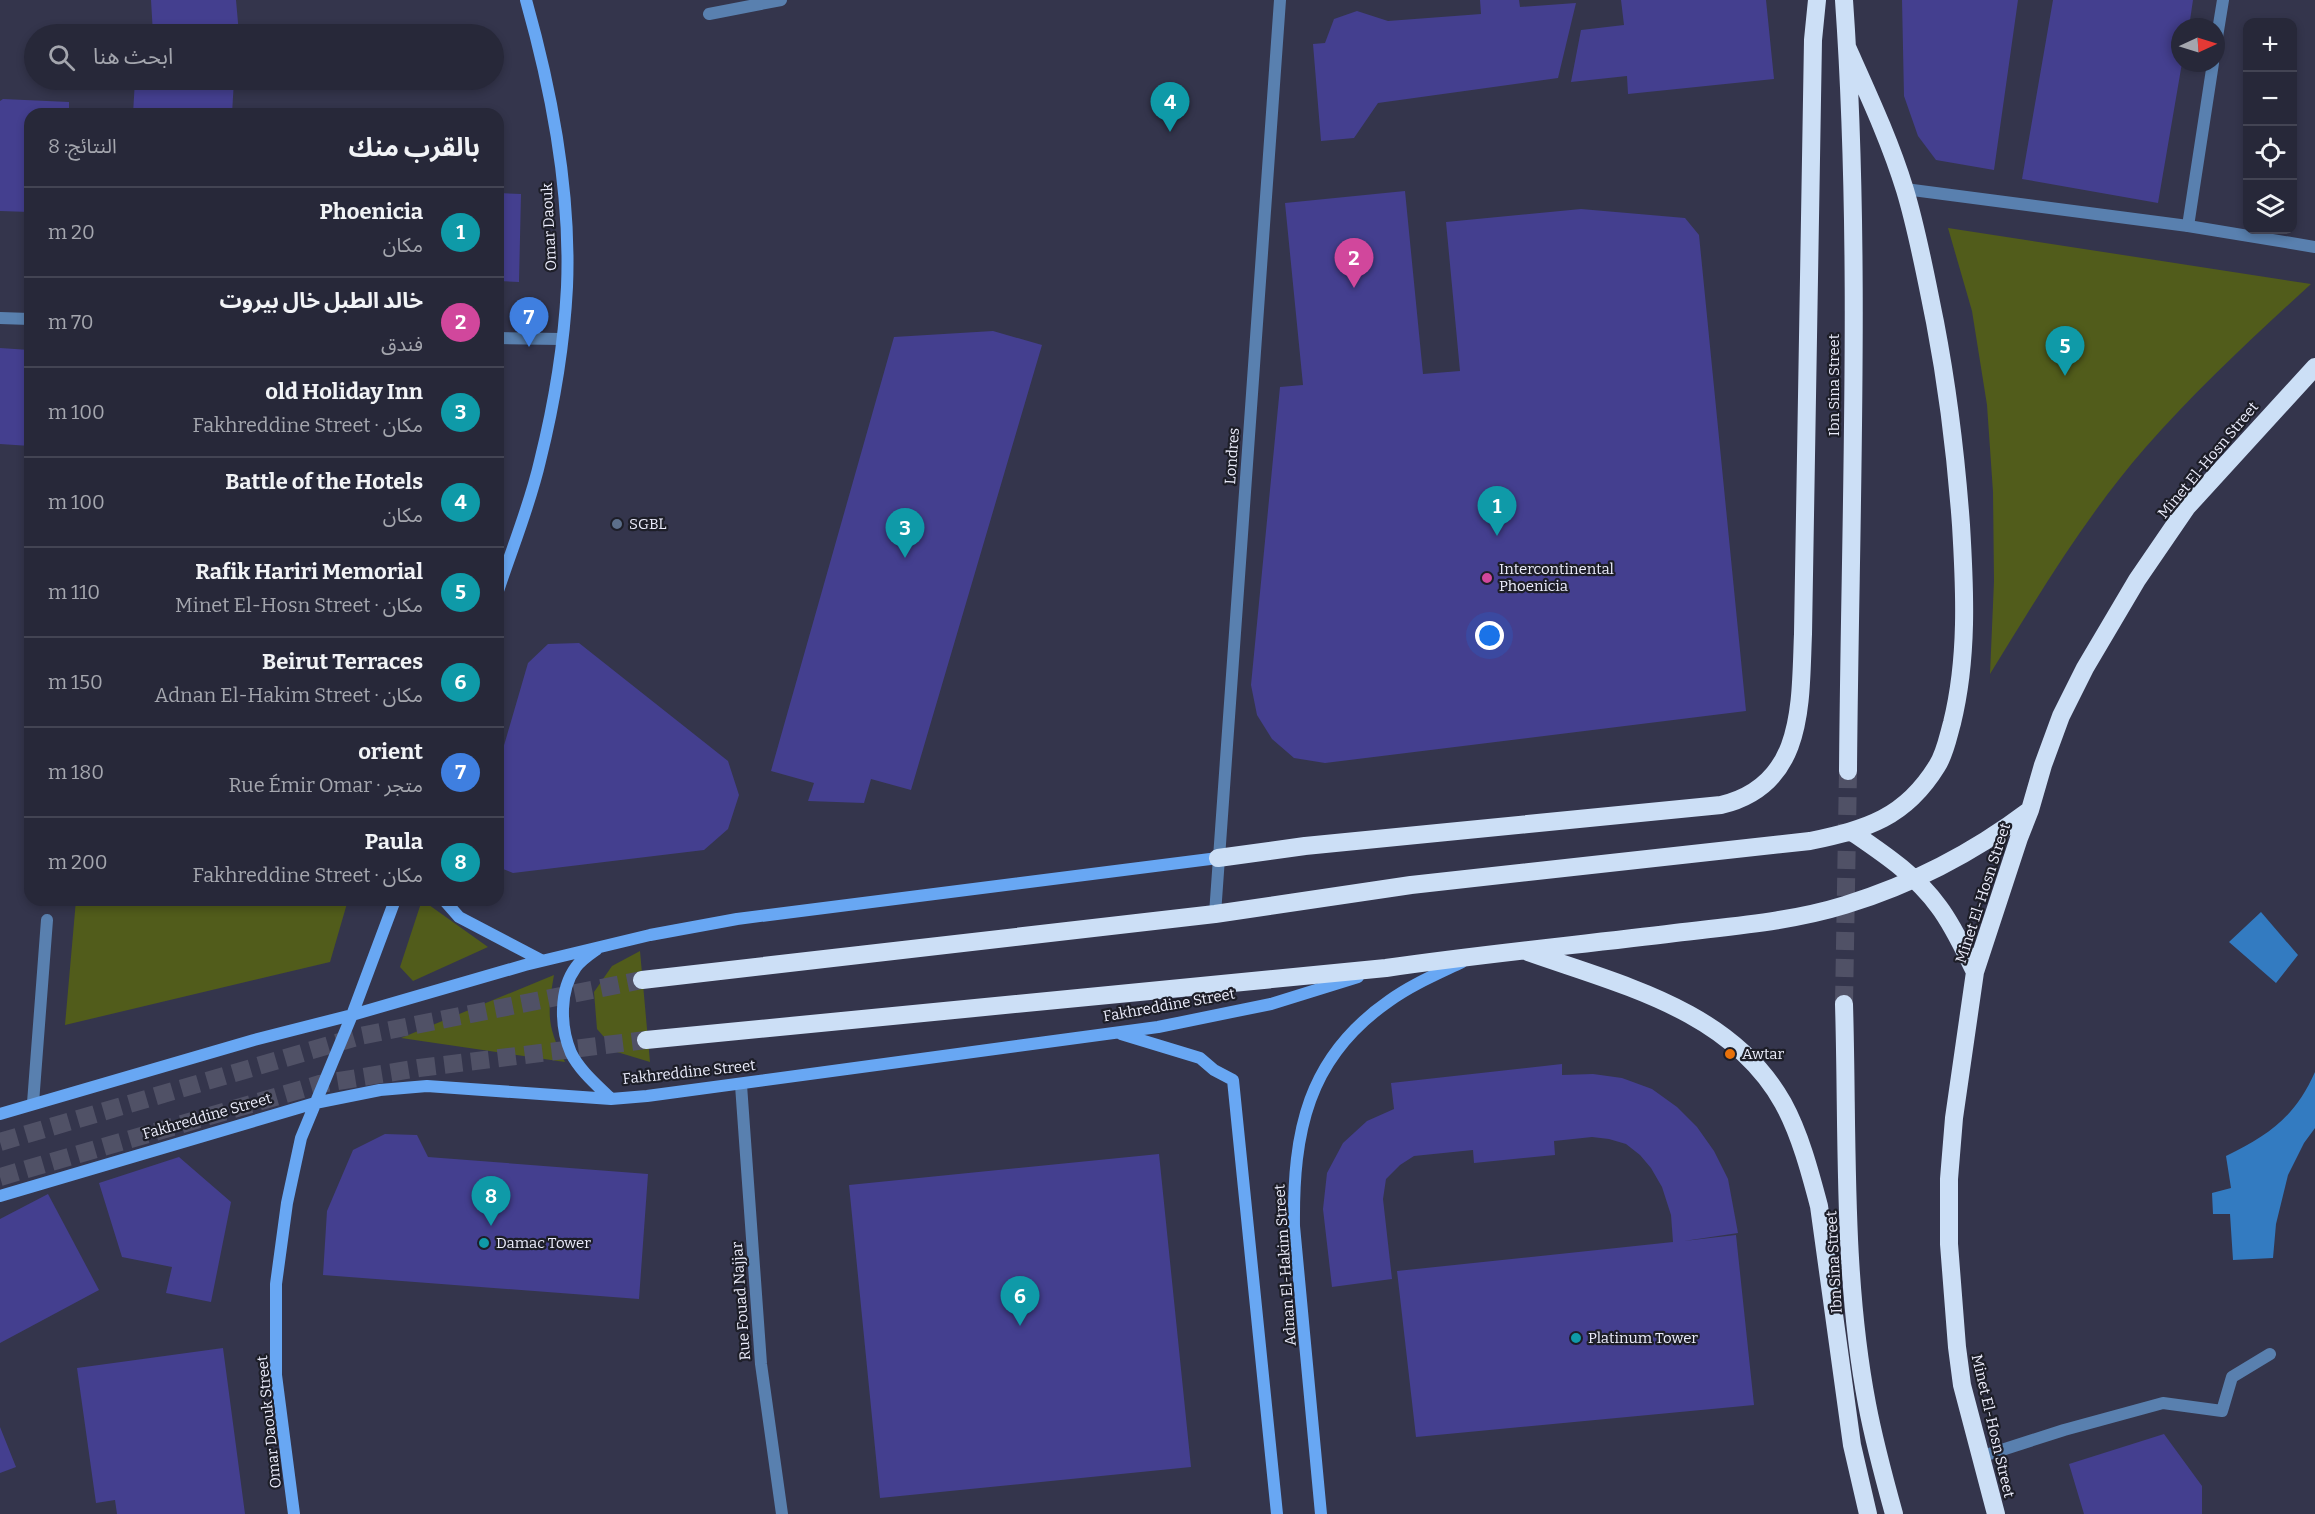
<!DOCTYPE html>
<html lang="ar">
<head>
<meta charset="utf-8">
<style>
	body { margin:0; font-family:Bitter,"Noto Sans Arabic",serif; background:#2f3041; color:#f1f3f6; direction:rtl }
	.controls { position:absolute; right:18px; top:18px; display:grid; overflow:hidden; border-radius:12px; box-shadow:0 3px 9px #0003 }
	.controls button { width:54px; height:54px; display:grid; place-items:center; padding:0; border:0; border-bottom:2px solid #434453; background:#272839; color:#f1f3f6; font:30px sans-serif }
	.compass { position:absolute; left:2171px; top:18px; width:54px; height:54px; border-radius:50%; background:#272839; box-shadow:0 3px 9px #0003; rotate:86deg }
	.you { position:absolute; left:1490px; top:636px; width:21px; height:21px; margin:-15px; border:4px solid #fff; border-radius:50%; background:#1a73e8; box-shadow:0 0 0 9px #1a73e833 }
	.badge { display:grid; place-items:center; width:39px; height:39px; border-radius:50%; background:#f8a14a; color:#fff; font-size:20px; font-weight:700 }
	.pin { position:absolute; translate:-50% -50px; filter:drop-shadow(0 2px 3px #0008) }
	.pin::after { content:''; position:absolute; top:32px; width:21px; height:18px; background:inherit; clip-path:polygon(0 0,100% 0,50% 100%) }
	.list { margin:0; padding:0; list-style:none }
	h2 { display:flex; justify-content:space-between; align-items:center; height:78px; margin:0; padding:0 24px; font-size:26px }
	h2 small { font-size:20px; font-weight:400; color:#a4a6ae }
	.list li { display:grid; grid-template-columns:39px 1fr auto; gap:18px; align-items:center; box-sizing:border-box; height:90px; padding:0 24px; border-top:2px solid #434453 }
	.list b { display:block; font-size:22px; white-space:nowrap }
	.list p { margin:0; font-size:20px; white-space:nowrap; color:#a4a6ae }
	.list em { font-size:20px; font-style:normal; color:#a4a6ae }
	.icon { flex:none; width:33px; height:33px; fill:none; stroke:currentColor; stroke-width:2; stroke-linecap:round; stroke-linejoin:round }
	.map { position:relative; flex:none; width:2315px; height:1514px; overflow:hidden; direction:ltr }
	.search { position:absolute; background:#272839; box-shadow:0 3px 9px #0003; left:24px; top:24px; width:480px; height:66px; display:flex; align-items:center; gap:15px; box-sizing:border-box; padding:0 21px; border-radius:33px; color:#a4a6ae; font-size:22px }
	.panel { position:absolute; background:#272839; box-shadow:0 3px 9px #0003; left:24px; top:108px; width:480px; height:798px; border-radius:18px; direction:rtl }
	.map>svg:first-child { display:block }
</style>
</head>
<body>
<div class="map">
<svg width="2315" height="1514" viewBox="0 0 2315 1514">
	<rect width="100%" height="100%" fill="#34354c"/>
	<path fill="#515c1b" d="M1948,228L2311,284C2253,337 2197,389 2145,448C2085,517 2038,596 1990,674L1994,581L1993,492L1987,405L1972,311Z
		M76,900H348L330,962L65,1025Z
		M422,900L488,947L413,981L400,967Z
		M640,951L650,1062L617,1052L597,1029L594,992L612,966Z
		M554,975C547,1015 547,1026 565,1062L401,1038Z"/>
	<path fill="#337bc1" d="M2261,912L2298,955L2276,983L2229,942Z
		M2315,1072V1128L2304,1143L2288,1175L2276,1224L2273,1258L2233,1260L2230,1214H2213L2212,1193L2231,1188L2226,1156C2269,1135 2295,1117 2315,1072Z"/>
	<path fill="#443f8f" d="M151,0H236L239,34H153Z
		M1480,0H1519L1520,7L1576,3L1558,78L1378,103L1354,138L1321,141L1313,44L1325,43L1334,19L1357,11L1388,21L1481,14Z
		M1621,0H1766L1774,79L1628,94L1627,76L1571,82L1581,30L1624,25Z
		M1902,0H2018L1994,170L1936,160L1918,136L1904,96Z
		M2053,0H2193L2189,27H2180V63H2182L2158,203L2022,179Z
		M135,80H234L232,114H133Z
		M3,99L69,102V114H30V212L0,211V101Z
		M1405,191L1423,374L1460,371L1446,222L1581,209L1685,218L1699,235L1746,711L1325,763L1294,758L1272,739L1257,715L1251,685L1280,387L1303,385L1285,203Z
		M498,193L521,194L519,282L498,281Z
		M993,331L1042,345L911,790L871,779L864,803L808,801L814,783L771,771L894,337Z
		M0,348L30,350V446L0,444Z
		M579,643L728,761L739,795L728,829L704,850L513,873L498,867V766L528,663L548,644Z
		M1562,1064V1075L1593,1074L1622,1078L1652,1089L1677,1107L1697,1127L1714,1151L1728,1179L1738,1233L1684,1241L1736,1235L1754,1405L1416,1437L1397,1271L1673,1242L1671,1215L1662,1187L1651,1168L1640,1155L1626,1144L1609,1139L1592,1137L1554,1141L1555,1155L1474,1163L1473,1150L1414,1156L1400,1165L1386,1179L1383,1199L1392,1279L1332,1287L1323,1209L1327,1173L1343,1143L1367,1121L1394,1109L1391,1083Z
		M385,1134L417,1135L428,1157L648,1174L639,1299L323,1275L327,1211L353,1150Z
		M1159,1154L1191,1467L880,1498L849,1185Z
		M179,1157L231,1202L211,1302L166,1293L172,1267L122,1257L99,1183Z
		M48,1194L99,1290L0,1343V1219Z
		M223,1348L245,1514H117L115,1500L96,1503L77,1368Z
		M0,1427L16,1467L0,1473Z
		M2164,1434L2202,1486V1514H2084L2069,1464Z"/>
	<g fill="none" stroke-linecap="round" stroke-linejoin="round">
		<path stroke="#505166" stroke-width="18" stroke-dasharray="18 9" stroke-linecap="butt" d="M1844,1004L1848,771
			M0,1142L360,1036L642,980
			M0,1177L320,1084L419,1068L646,1040"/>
		<path stroke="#5980af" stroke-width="12" d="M2216,43L2223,0
			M2188,226L2213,63
			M33,1103L47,920
			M1980,1457L2064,1430L2163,1403L2222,1411L2232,1377L2270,1354"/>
		<path stroke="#5980af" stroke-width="12" d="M709,14L781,0
			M1905,189L2188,226L2315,247
			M0,318L30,319
			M498,338L561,339
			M1215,914L1280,0
			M741,1085L761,1364L782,1514"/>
		<path stroke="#68a7f3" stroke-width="12" d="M498,591C512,548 530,505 540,461C554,405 564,345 567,287C571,191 552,92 526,0
			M444,900L459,917L541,960
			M597,949C590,954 581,960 576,967C559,990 560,1027 571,1053C580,1071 597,1085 611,1099
			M1121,1034L1200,1058L1214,1070L1233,1080L1277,1514
			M0,1114L254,1040L352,1015L525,965L650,935L737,919L1218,858
			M0,1196L315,1103L380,1090L427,1086L611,1099L647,1096L1158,1027L1271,1004L1358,977
			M294,1514L276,1375V1284L287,1203L301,1138L352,1015L395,900
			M1321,1514L1294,1226C1293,1132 1307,1058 1389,1001C1411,985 1437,974 1462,962"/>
		<path stroke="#ccdff6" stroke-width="18" d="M1844,0C1862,256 1850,514 1848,771
			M1852,832C1884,854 1916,875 1939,907C1954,927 1964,950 1975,972
			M1218,858L1305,846L1721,805C1805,785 1800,704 1803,634L1813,40L1817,0
			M1528,952C1621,985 1731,1010 1783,1103C1800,1134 1810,1172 1819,1206L1852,1445L1868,1514
			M642,980L1215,914L1411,885L1810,841C1867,829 1905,818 1937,766C1945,754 1948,737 1952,723C1968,658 1965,591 1961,525C1956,456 1948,390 1935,322C1926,278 1918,233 1905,190C1890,141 1868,94 1847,47
			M1844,1004C1848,1136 1842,1273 1867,1404C1874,1441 1884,1478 1894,1514
			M646,1040L1386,968C1482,954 1578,945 1675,933C1732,926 1790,922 1845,905C1914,884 1973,853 2030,810
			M1996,1514L1962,1385L1957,1347L1949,1244V1179L1954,1118L1975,972L2019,838L2030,810L2043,765L2061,716L2085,668L2137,580L2187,507L2315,367"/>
	</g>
	<circle fill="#5c6f8a" stroke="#1d1e28" stroke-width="2" cx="617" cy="524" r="6"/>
	<circle fill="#d1479c" stroke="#1d1e28" stroke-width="2" cx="1487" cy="578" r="6"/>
	<circle fill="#e8710a" stroke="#1d1e28" stroke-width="2" cx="1730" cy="1054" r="6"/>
	<g fill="#0f9aa8" stroke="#1d1e28" stroke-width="2">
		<circle cx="484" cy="1243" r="6"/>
		<circle cx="1576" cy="1338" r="6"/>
	</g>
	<g text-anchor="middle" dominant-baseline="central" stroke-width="4.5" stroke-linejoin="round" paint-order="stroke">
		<g font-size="15" fill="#ecedfc" stroke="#1d1e28">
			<text transform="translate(549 227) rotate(-93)">Omar Daouk</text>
			<text transform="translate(1834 385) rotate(-90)">Ibn Sina Street</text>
			<text transform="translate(1232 456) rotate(-86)">Londres</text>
			<text transform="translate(2208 460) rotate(-50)">Minet El-Hosn Street</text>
			<text transform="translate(1983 893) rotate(-72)">Minet El-Hosn Street</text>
			<text transform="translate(1169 1005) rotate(-10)">Fakhreddine Street</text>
			<text transform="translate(689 1072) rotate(-6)">Fakhreddine Street</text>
			<text transform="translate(207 1116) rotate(-16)">Fakhreddine Street</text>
			<text transform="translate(1834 1262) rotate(-93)">Ibn Sina Street</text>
			<text transform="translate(1285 1265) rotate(-94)">Adnan El-Hakim Street</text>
			<text transform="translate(741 1301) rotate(-94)">Rue Fouad Najjar</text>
			<text transform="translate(269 1422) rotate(-96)">Omar Daouk Street</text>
			<text transform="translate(1993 1426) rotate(77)">Minet El-Hosn Street</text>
		</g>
		<g font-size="15" fill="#ecedfc" stroke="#1d1e28" text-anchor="start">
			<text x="629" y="524">SGBL</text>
			<text x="1499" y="569">Intercontinental<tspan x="1499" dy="17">Phoenicia</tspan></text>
			<text x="1742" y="1054">Awtar</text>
			<text x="496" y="1243">Damac Tower</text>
			<text x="1588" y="1338">Platinum Tower</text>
		</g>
	</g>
</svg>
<div class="controls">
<button>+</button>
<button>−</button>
<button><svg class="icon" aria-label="locate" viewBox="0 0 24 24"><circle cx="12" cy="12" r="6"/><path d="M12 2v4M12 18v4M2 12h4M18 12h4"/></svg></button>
<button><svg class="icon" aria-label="layers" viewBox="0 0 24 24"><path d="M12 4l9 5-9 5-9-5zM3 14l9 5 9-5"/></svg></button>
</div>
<svg class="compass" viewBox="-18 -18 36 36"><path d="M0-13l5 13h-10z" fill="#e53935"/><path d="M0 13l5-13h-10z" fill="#a4a6ae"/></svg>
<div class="you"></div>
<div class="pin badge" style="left:1497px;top:536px;background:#0f9aa8">1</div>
<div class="pin badge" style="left:1354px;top:288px;background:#d1479c">2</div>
<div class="pin badge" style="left:905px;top:558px;background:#0f9aa8">3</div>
<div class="pin badge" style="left:1170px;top:132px;background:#0f9aa8">4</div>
<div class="pin badge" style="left:2065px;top:376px;background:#0f9aa8">5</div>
<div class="pin badge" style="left:1020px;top:1326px;background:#0f9aa8">6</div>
<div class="pin badge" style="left:529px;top:347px;background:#3f7fe0">7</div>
<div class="pin badge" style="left:491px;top:1226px;background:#0f9aa8">8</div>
<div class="search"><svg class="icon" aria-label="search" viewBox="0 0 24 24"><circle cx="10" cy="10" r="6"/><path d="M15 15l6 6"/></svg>ابحث هنا</div>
<section class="panel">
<h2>بالقرب منك<small>النتائج: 8</small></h2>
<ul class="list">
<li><span class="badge" style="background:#0f9aa8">1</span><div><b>Phoenicia</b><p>مكان</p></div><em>20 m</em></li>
<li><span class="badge" style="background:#d1479c">2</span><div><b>خالد الطبل خال بيروت</b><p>فندق</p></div><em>70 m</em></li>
<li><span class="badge" style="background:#0f9aa8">3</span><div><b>old Holiday Inn</b><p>مكان · Fakhreddine Street</p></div><em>100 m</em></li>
<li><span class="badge" style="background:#0f9aa8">4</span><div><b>Battle of the Hotels</b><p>مكان</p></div><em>100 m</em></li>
<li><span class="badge" style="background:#0f9aa8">5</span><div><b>Rafik Hariri Memorial</b><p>مكان · Minet El-Hosn Street</p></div><em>110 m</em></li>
<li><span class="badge" style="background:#0f9aa8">6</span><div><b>Beirut Terraces</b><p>مكان · Adnan El-Hakim Street</p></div><em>150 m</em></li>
<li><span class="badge" style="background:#3f7fe0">7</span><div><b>orient</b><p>متجر · Rue Émir Omar</p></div><em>180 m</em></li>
<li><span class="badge" style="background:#0f9aa8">8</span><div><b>Paula</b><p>مكان · Fakhreddine Street</p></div><em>200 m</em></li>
</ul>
</section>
</div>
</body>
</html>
